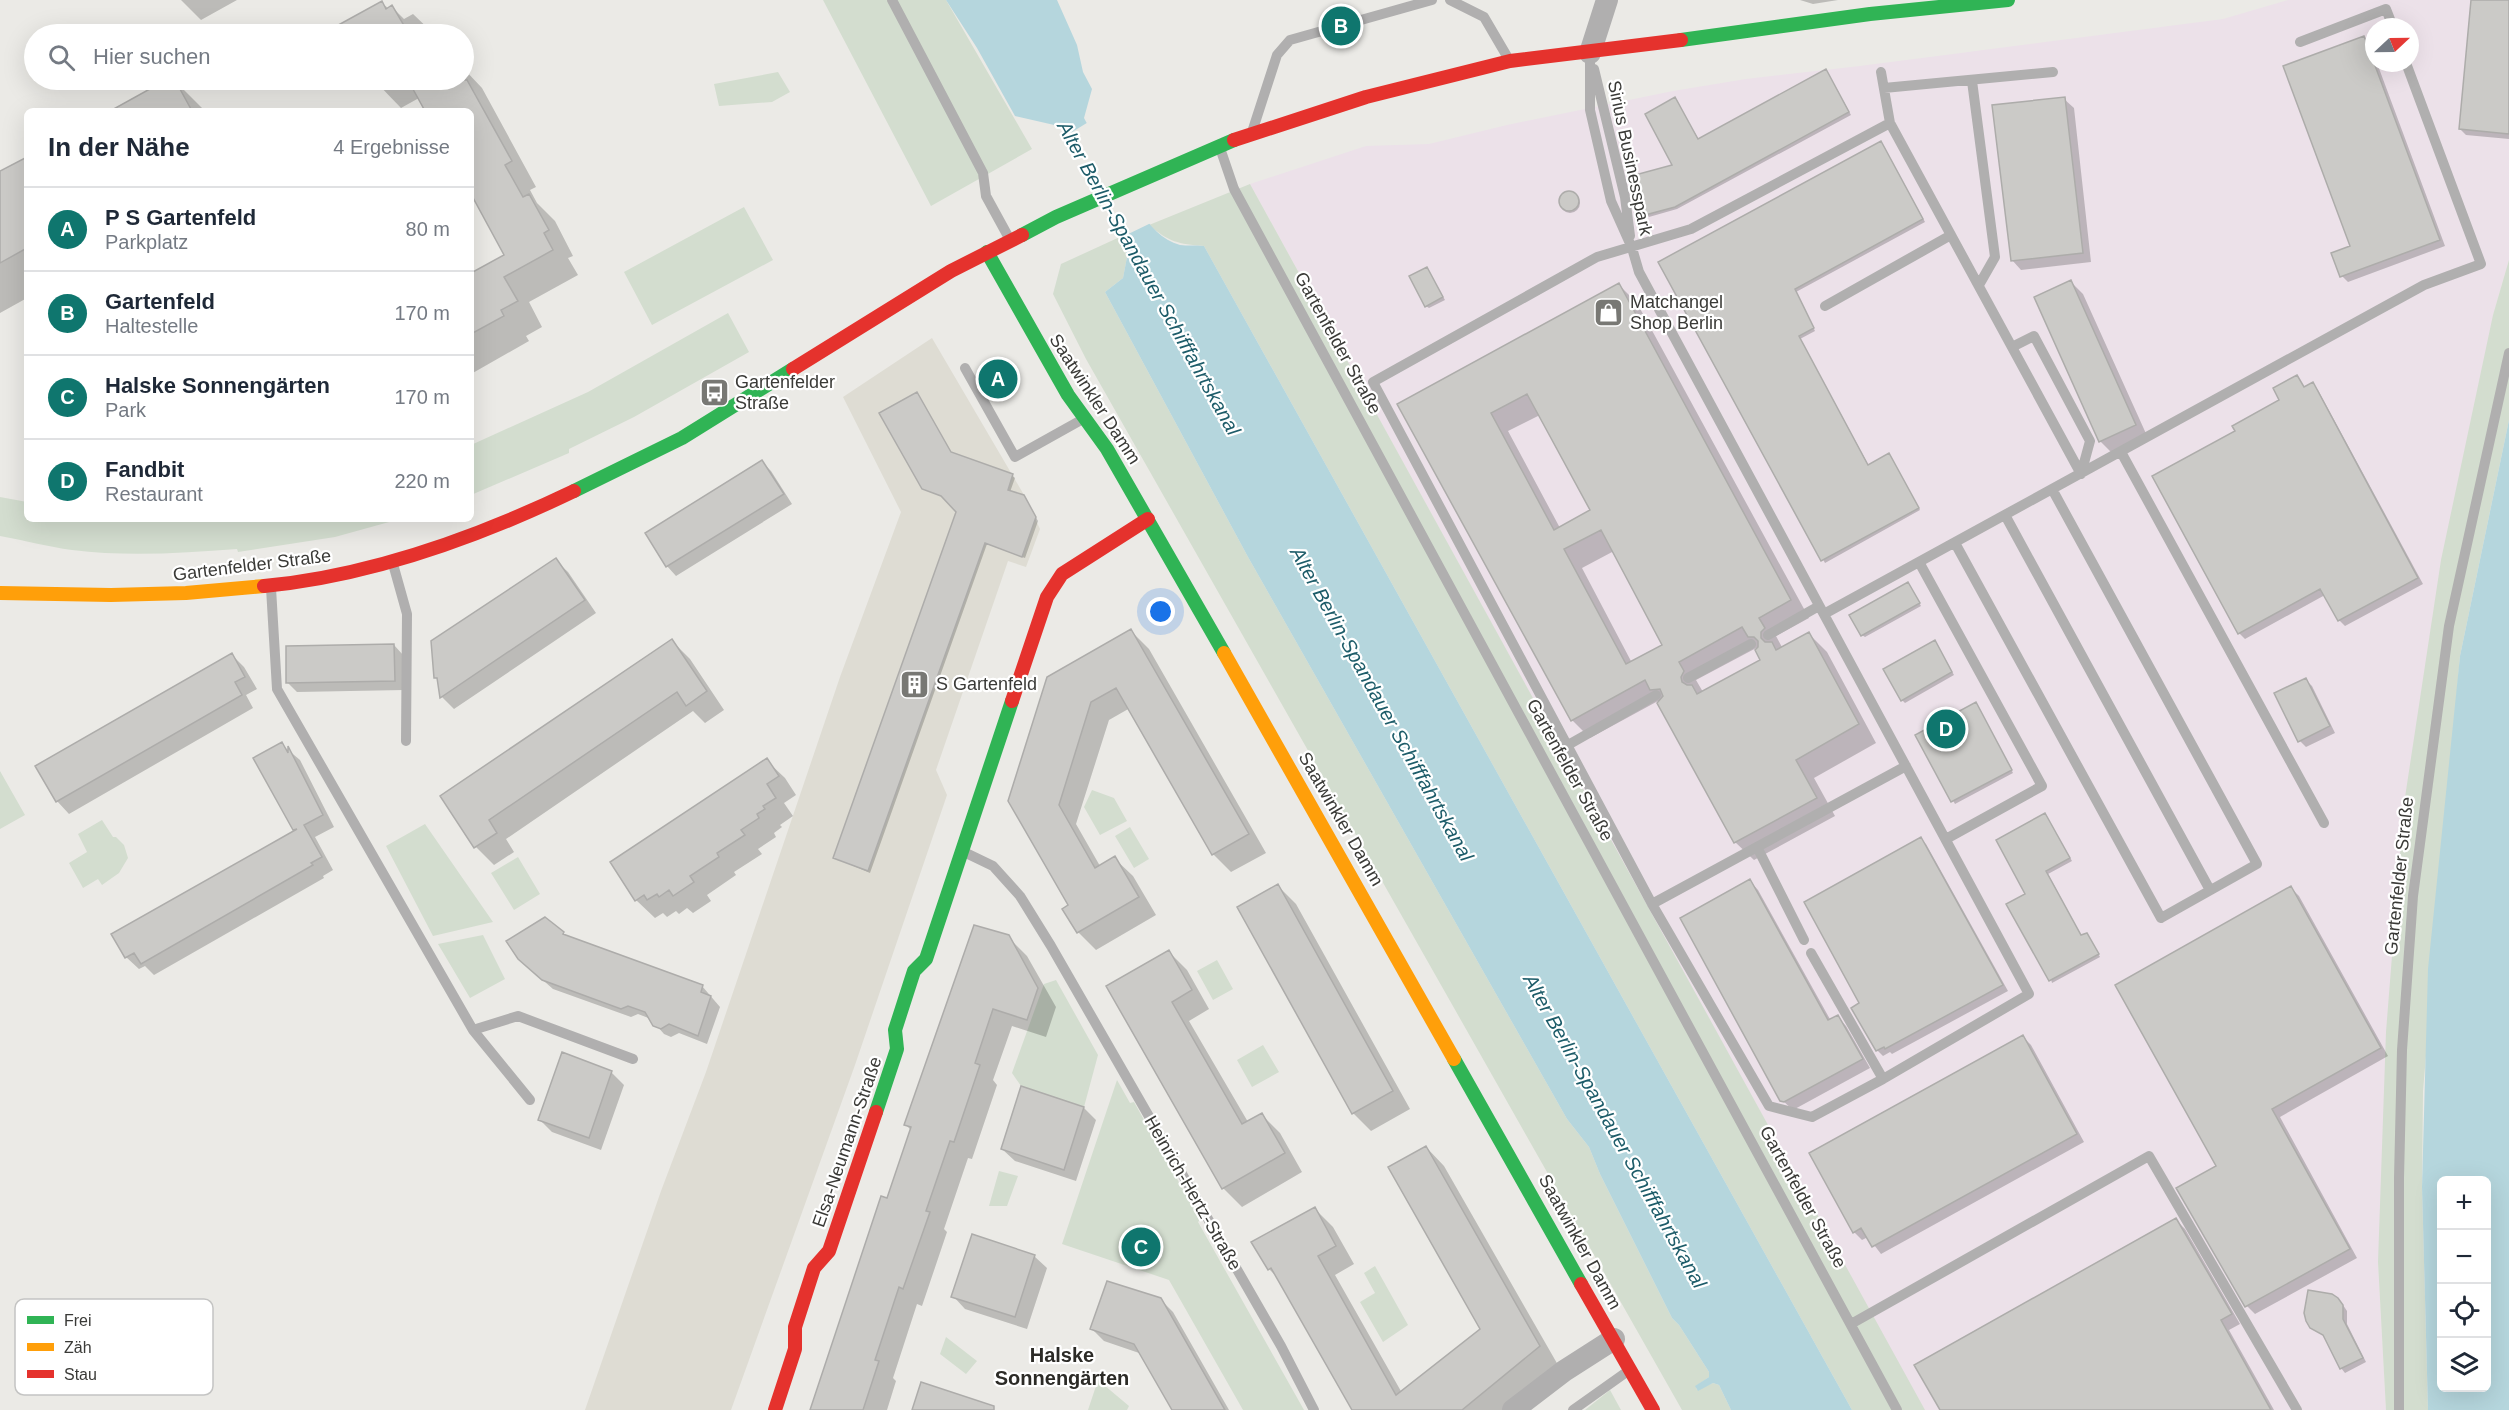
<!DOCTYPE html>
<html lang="de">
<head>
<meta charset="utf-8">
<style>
	body { margin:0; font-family:Arial,sans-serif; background:#f6f6f7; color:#1f2937 }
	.controls { position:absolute; right:18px; bottom:18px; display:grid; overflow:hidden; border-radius:9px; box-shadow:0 6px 24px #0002 }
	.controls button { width:54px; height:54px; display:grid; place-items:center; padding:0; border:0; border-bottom:2px solid #e0e1e3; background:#fff; color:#1f2937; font:30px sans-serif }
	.compass { position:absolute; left:2365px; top:18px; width:54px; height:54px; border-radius:50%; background:#fff; box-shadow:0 6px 24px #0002; rotate:68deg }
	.you { position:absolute; left:1161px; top:612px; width:21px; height:21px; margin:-15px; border:4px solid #fff; border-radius:50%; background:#1a73e8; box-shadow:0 0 0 9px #1a73e833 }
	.badge { display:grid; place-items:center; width:39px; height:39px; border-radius:50%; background:#0f766e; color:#fff; font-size:20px; font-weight:700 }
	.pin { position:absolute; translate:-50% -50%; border:3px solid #fff; box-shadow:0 2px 6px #0006 }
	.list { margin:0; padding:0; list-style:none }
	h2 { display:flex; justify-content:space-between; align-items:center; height:78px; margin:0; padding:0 24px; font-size:26px }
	h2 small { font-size:20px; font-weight:400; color:#747a83 }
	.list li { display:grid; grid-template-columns:39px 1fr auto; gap:18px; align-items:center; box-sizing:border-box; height:84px; padding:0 24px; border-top:2px solid #e0e1e3 }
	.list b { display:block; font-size:22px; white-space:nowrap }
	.list p { margin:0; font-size:20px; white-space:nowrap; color:#747a83 }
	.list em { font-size:20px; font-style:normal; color:#747a83 }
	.icon { flex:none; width:33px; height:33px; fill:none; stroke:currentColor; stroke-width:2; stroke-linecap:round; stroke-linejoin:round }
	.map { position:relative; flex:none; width:2509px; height:1410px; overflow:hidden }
	.search { position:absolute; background:#fff; box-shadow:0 6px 24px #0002; left:24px; top:24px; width:450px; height:66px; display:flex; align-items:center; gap:15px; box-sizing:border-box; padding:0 21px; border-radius:33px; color:#747a83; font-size:22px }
	.panel { position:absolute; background:#fff; box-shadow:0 6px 24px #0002; left:24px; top:108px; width:450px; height:414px; border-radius:9px }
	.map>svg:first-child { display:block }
</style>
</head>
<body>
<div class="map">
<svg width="2509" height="1410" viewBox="0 0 2509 1410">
	<rect width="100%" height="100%" fill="#ebeae6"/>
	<path fill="#ece1e9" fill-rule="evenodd" d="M2288,0H2509V260L2493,315L2378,1262L2386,1410H1922L1782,1151L1250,184L1366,146L1429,144L1507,125L1673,91L1746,79L1860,66L2223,19ZM2374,27H2410V63H2374Z"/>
	<path fill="#dedcd3" d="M932,338L1024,495L1040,529L1026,567L1008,561L936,770L947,795L855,1065L731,1410H585L661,1191L706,1072L840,677L901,512L843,397Z"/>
	<path fill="#d3ddcf" d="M823,0H946L1032,149L931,206Z
		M778,72L790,92L772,102L719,106L714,84Z
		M1250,184L1925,1410H1852L1204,246C1178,244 1169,242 1149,225Z
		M744,207L773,260L652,325L624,272Z
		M1122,236L1127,257L1123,278L1105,292L1248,557L1567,1119L1589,1147L1600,1174L1672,1318L1679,1325L1709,1372V1377L1696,1386L1697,1390L1713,1383L1719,1385L1731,1410H1682L1086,359L1053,294L1061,264Z
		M2509,260V420L2460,656L2423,1091L2422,1187L2428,1410H2386L2378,1262L2386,1032L2404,804L2441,560L2493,315Z
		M728,313L749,352L634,417L569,449V453L471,495V445L588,392Z
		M0,497L27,502V519H400L335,537L238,552L237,549C183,553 127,557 72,550C48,547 24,540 0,536Z
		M0,771L25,815L0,829Z
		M1092,790L1114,798L1127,821L1100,835L1084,807Z
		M102,820L113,837H116L124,845L128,858L119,873L102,885L98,879L83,888L69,863L87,852L78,834Z
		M425,824L493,922L433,936L386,846Z
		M1130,827L1149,859L1134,868L1115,836Z
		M518,857L540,894L514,910L491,873Z
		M483,935L505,979L470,998L438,944Z
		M1217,960L1233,989L1213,1000L1197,971Z
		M1056,980L1098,1055L1084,1107L1021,1086L1012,1073L1044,984Z
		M1263,1045L1279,1072L1252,1087L1237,1060Z
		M1117,1080L1130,1103L1134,1102L1200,1220L1198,1222L1304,1410H1243L1169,1280L1062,1244Z
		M999,1171L1018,1176L1007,1206H989Z
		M1375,1266L1408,1325L1383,1342L1360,1302L1375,1293L1364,1273Z
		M946,1337L977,1361L966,1374L940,1354Z
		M1098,1380L1129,1406L1127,1410H1088Z
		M1610,1390L1621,1410H1585Z"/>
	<path fill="#b5d6dd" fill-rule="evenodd" d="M946,0H1057L1077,45L1083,72L1092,89L1084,118L1104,155L1112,157C1127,186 1145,236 1180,245C1187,246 1196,245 1204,246L1852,1410H1731L1719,1385L1713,1383L1698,1391L1695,1386L1709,1377V1372L1679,1325L1672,1318L1600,1174L1589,1147L1567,1119L1248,557L1105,292L1123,278L1127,257L1122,236L1063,127L1015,116L977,48Z
		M2509,420V1410H2428L2422,1187L2428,969L2460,656ZM2442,1180H2486V1388H2442Z"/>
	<path fill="#ebeae6" d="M1090,121L1106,153L1114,156L1151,223L1120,238L1064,137Z"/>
	<path fill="#0003" fill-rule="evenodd" d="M181,0H237L201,20Z
		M1800,0H1838L1813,4Z
		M2472,0H2509V139L2466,135L2460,129Z
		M382,3L389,9L392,7L404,19L413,14L434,34H349L343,24Z
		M2364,38L2370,43L2374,63H2377L2445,246L2348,282L2342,276L2352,247Z
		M464,69L482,88L536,187L530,190L537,203L555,221L573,256L568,258L578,275L529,302L542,327L526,336L529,341L471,374V275L506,255L471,191V111H427L419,98L401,108L374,80H464Z
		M1828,73L1851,115L1677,209L1649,217L1646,214L1675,166L1677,102L1699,140Z
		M170,80H174L205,111H112Z
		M2064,99L2074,108L2091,262L2021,270L2012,260Z
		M1883,145L1925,222L1796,292L1815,331L1800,339L1869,466L1891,458L1920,510L1825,563L1660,262Z
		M27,158V298L0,313V173Z
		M1560 203a10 10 0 1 1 20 0a10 10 0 1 1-20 0Z
		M1427,269L1445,300L1429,308L1426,306Z
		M2071,282L2083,294L2148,438L2113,454L2100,441L2036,298Z
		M1619,285L1637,303L1809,618L1776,636L1783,649L1809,634L1827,652L1876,743L1814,778L1835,816L1754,860L1735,842L1658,701L1590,738L1572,720L1399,404ZM1540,415L1592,511L1560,528L1508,431ZM1614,551L1664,645L1632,663L1582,568ZM1760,646L1762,660L1703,692L1696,680Z
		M2297,377L2305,388L2312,384L2318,390L2423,584L2345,626L2339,620L2325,595L2245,639L2239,633L2237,432L2281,401Z
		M952,454L1012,475L1015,478L1010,492L1026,500L1038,521L1025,558L987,544L870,873L835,858L957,511L945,498L923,488Z
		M762,462L771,471L792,504L676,576L667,566L647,534Z
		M555,560L568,572L596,613L454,709L442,697L439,681L436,677Z
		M1910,587L1921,606L1865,637L1862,635Z
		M1131,631L1149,649L1266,853L1231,872L1213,854L1130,708L1109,720L1076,824L1100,866L1114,858L1133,876L1156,915L1096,950L1078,932L1070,906L1009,801Z
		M671,640L690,659L724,710L705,723L693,711L506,839L514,852L494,865L476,847L442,797Z
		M394,645L403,655L404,690L297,692L288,683Z
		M1937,645L1954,675L1905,703L1902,700Z
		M232,655L244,667L257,689L246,695L253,708L69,814L57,801Z
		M2306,680L2312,686L2335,733L2306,747L2300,741L2276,694Z
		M1978,706L2013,773L1955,804L1917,736Z
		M281,744L300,760L334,827L315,837L333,870L323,876L324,878L154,975L145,966L139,969L126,957L296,831Z
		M766,760L785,778L796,795L784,803L793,816L780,825L782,827L774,833L776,837L758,849L762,854L734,872L736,875L707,895L711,901L693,913L687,908L679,914L676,911L667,917L663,913L655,918L636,900L612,863Z
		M2045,815L2072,861L2048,874L2082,937L2087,934L2089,937L2100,957L2052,983L2028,894Z
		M1920,839L1926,844L2008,991L1892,1054L1890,1052L1883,1056L1877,1050L1861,1004Z
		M1750,881L1758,890L1831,1021L1838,1017L1846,1026L1870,1068L1793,1110L1782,1100Z
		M1278,886L1296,904L1410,1109L1371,1131L1353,1113Z
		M2291,888L2299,896L2388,1056L2280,1117L2357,1258L2255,1314L2247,1306L2218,1166Z
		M545,919L568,938L702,986L720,1007L707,1044L679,1033L671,1037L664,1034L651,1019L638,1014L631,1017L553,989L529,968Z
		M1008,937L1027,956L1056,1007L1046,1037L1012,1026L993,1080L997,1085L972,1159L968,1158L944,1229L947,1232L922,1306L917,1304L893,1378L896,1381L887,1410H812L911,1130L906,1125Z
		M1168,951L1187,970L1209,1009L1189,1021L1248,1122L1261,1114L1280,1133L1302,1172L1242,1207L1223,1188L1108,986Z
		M2023,1037L2031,1045L2084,1142L1881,1254L1868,1237L1862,1240L1854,1232Z
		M611,1072L624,1085L601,1150L552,1132L540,1120Z
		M1084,1108L1096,1120L1076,1181L1015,1161L1002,1149Z
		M1426,1147L1444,1166L1558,1365L1502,1410H1353L1280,1280L1269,1269L1315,1209L1333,1227L1354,1264L1335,1275L1402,1393L1482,1329Z
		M2176,1220L2185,1229L2240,1324L2229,1330L2274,1410H1941Z
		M1034,1256L1047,1268L1027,1329L965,1309L953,1296Z
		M1160,1299L1173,1312L1229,1410H1174L1142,1354L1104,1341L1092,1329Z
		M2343,1305L2347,1311V1324L2366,1362L2345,1373L2341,1368L2325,1337L2312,1327Z"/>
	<path fill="#cbcac7" stroke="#adacaa" stroke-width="1.5" fill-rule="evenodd" d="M2471,0H2509V134L2459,129Z
		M382,1L386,9L392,5L409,34H322Z
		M2364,36L2440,240L2340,277L2331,253L2350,246L2283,66Z
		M1826,69L1849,112L1675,207L1645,215L1635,175L1672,165L1645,114L1675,97L1698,139Z
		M166,80H175L192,111H110Z
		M408,80H467L512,161L505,165L523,197L529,194L549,230L544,233L553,250L504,277L518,301L501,310L504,316L471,334V273L504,255L471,194V111H425Z
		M2065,97L2083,253L2011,261L1992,105Z
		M1881,141L1923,219L1795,289L1814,328L1799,336L1868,465L1889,453L1919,508L1821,561L1658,262Z
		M27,157V248L0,263V171Z
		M1559 201a10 10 0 1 1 20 0a10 10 0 1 1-20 0Z
		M1427,267L1443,297L1425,307L1409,276Z
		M2071,280L2136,425L2099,442L2034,297Z
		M1619,283L1791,600L1759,618L1765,628L1761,632V638L1765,642H1772L1776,650L1809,632L1859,724L1796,760L1817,798L1734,843L1657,703L1663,696L1660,689L1650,690L1645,680L1571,721L1397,404ZM1527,394L1590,510L1554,530L1491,413ZM1601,530L1662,645L1626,664L1564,549ZM1742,627L1748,637H1754L1758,641V647L1755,650L1760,660L1697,694L1692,685H1687L1682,682L1681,677L1684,671L1679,662Z
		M2297,375L2304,387L2313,382L2418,578L2338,621L2320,589L2238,634L2152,476L2235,431L2232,426L2279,400L2273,388Z
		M917,392L951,452L1013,474L1008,490L1024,495L1036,517L1022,557L985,543L868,871L833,858L956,512L941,496L922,489L879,413Z
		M762,460L784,494L666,567L645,533Z
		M556,558L585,600L440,698L437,678H434L431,641Z
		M1908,582L1920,603L1861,636L1849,615Z
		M1131,629L1249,834L1212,855L1116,688L1091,702L1059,805L1095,868L1115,856L1139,897L1077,933L1062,909L1068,905L1008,801L1047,677Z
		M672,639L707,691L686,706L677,692L489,820L497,833L474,848L440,796Z
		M1935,640L1952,672L1901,701L1883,669Z
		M394,644L395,681L286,683V646Z
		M232,653L245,677L235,682L242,695L56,802L35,766Z
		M2306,678L2330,726L2298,742L2274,693Z
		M1976,702L2012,770L1951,802L1915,735Z
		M282,742L288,753V746L323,815L304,825L322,857L311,863L313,865L141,964L134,953L125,958L111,934L297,829L293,830L253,758Z
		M767,758L779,776L767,784L776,798L763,806L765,809L757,814L759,818L741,830L745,835L717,853L719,857L690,876L694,882L673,896L669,890L659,897L657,894L647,900L644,895L635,901L610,862Z
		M2045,813L2070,858L2046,871L2081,935L2087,933L2099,954L2049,981L2006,904L2025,894L1996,840Z
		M1921,837L2003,985L1885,1049L1884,1047L1876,1051L1851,1008L1859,1003L1804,902Z
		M1750,879L1828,1020L1838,1015L1863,1059L1784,1102L1780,1101L1680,918Z
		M1278,884L1393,1091L1352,1114L1237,907Z
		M2291,886L2381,1048L2272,1109L2350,1249L2245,1307L2176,1188L2216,1166L2115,985Z
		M545,917L564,932L563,934L703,985L701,992L711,996L698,1036L669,1024L661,1029L653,1026L645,1012L628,1006L621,1009L542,980L518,959L506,941Z
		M974,925L1009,935L1038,988L1027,1020L993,1009L975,1063L980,1065L954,1142L950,1141L926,1211L930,1212L903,1289L899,1287L875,1360L879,1361L863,1410H810L881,1196L887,1198L911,1127L904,1125Z
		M1169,950L1192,990L1172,1002L1242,1124L1262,1113L1285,1153L1222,1189L1106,986Z
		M2023,1035L2077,1134L1872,1247L1861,1228L1853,1233L1809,1153Z
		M562,1052L612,1071L589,1138L538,1120Z
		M1021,1086L1084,1107L1064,1170L1001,1149Z
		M1426,1146L1540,1346L1462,1410H1352L1271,1268L1268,1270L1251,1242L1315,1207L1336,1246L1318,1256L1396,1395L1480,1329L1388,1167Z
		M2176,1218L2232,1314L2221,1320L2271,1410H1940L1914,1365Z
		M972,1234L1035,1255L1015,1317L951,1297Z
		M1107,1281L1161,1298L1225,1410H1172L1134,1344L1090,1329Z
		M2308,1290L2332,1294L2338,1298L2343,1305V1319L2363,1358L2340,1369L2323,1335L2310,1328L2306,1321L2304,1313Z
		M921,1382L994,1406V1410H912Z"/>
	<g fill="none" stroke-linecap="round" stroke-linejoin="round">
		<path stroke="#b0afaf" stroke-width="10" d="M892,0L983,173L986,196L1009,238
			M1450,0L1484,17L1508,58
			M2300,42L2386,9L2393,27
			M1590,55V110L1611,201L1632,248L1639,272L2029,994L1883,1079L1812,1117L1769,1106L1652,904L1373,382L1597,257L1691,229L1890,123
			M1594,69L1625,197L1630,236
			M1881,72L1890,123L2081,474
			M1972,81L1995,257L1979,285
			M1884,88L2053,72
			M1253,129L1277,55L1290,40L1432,0
			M1220,148L1234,189L1897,1410
			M1825,306L1951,235
			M2012,347L2034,336L2090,441L2081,474
			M965,368L1015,457L1083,419
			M2121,452L2324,823
			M2005,515L2210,890
			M1955,543L2161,918L2257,864L2052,489
			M1919,562L2042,786L1946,839
			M393,564L407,614L406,741
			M271,588L277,689L473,1030L530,1100
			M1824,614L2424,285L2481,264L2406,63
			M1768,635L1819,606
			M1688,678L1751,644
			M1568,745L1656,695
			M1757,847L1804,940
			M966,853L993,866L1020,896L1051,946L1281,1346L1314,1410
			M1652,904L1906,766
			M1811,953L1883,1079
			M473,1030L518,1016L633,1059
			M1851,1324L2149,1156L2297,1410
			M1573,1410L1628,1371
			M2399,1410V1178L2402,1050L2413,896L2449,626L2509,353"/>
		<path stroke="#b0afaf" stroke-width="22" d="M1590,53L1607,0
			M1513,1410L1564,1371L1614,1339"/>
		<path stroke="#30b455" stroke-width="14" d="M1681,40L1870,14L2008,0
			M1022,235L1056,217L1234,140
			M987,252L1068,395L1107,449L1224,653
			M574,491L682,438L793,369
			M1454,1059L1581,1284
			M876,1112L897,1049L895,1030L914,971L926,959L1012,701"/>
		<path stroke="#ff9f0a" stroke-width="14" d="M0,593L111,595L186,593L264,586
			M1224,653L1454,1059"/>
		<path stroke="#e5322d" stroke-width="14" d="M1234,140L1366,97L1510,61L1681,40
			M793,369L951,271L1022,235
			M264,586C371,576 478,537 574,491
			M1012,701L1047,597L1062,574L1148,519
			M1581,1284L1653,1410
			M775,1410L795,1349V1327L814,1268L829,1251L876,1112"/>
	</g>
	<defs>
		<symbol id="shop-square" viewBox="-11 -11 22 22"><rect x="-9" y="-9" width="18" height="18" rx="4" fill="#787874" stroke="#fff"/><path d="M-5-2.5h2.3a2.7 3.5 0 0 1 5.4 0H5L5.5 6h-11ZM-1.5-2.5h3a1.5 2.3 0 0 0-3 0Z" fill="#fff"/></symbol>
		<symbol id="bus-square" viewBox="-11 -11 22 22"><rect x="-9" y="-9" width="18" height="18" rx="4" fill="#787874" stroke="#fff"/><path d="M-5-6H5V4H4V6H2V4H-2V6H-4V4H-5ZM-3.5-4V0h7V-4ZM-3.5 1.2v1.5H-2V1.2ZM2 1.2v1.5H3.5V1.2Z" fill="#fff"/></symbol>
		<symbol id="building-square" viewBox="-11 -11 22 22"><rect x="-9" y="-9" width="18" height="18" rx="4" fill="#787874" stroke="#fff"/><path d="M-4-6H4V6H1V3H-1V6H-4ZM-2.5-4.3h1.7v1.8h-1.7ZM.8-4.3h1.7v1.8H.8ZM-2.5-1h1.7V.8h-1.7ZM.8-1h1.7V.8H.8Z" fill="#fff"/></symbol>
	</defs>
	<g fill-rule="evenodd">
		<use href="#shop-square" x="1592" y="296" width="33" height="33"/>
		<use href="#bus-square" x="698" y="376" width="33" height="33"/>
		<use href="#building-square" x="898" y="668" width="33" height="33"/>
	</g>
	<g text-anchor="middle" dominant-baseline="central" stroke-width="4.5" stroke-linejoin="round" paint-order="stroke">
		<g font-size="18" fill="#3a3a37" stroke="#fff">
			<text transform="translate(1630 158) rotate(78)">Sirius Businesspark</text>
			<text transform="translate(1338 343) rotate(61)">Gartenfelder Straße</text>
			<text transform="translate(1095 399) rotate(57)">Saatwinkler Damm</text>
			<text transform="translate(252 565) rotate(-7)">Gartenfelder Straße</text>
			<text transform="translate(1570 770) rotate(61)">Gartenfelder Straße</text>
			<text transform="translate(1341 819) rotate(60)">Saatwinkler Damm</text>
			<text transform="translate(2399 876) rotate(-84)">Gartenfelder Straße</text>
			<text transform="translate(847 1142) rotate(-71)">Elsa-Neumann-Straße</text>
			<text transform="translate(1193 1193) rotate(60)">Heinrich-Hertz-Straße</text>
			<text transform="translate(1803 1197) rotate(61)">Gartenfelder Straße</text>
			<text transform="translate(1580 1242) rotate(61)">Saatwinkler Damm</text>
		</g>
		<g font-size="18" fill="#3a3a37" stroke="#fff" text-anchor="start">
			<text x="1630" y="302">Matchangel<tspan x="1630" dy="21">Shop Berlin</tspan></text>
			<text x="735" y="382">Gartenfelder<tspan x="735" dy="21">Straße</tspan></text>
			<text x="936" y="684">S Gartenfeld</text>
		</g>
		<g font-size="20" font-style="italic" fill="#1d5c69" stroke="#fff">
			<text transform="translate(1149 278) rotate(61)">Alter Berlin-Spandauer Schifffahrtskanal</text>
			<text transform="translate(1382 704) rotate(61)">Alter Berlin-Spandauer Schifffahrtskanal</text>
			<text transform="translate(1615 1131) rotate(61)">Alter Berlin-Spandauer Schifffahrtskanal</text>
		</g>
		<g font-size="20" font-weight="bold" fill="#2c2b27" stroke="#fff">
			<text x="1062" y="1355">Halske<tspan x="1062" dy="23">Sonnengärten</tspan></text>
		</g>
	</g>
	<rect x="15" y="1299" width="198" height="96" rx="9" fill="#fff" stroke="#c4c4c3" stroke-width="1.5"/>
	<rect x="27" y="1316" width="27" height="8" fill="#30b455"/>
	<rect x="27" y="1343" width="27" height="8" fill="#ff9f0a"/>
	<rect x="27" y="1370" width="27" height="8" fill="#e5322d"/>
	<g font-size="16" fill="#3a3a37">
		<text x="64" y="1326">Frei</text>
		<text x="64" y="1353">Zäh</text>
		<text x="64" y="1380">Stau</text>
	</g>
</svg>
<div class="controls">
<button>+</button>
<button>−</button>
<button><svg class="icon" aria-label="locate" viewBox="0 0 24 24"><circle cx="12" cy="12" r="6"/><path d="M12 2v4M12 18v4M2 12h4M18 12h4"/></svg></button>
<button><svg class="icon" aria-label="layers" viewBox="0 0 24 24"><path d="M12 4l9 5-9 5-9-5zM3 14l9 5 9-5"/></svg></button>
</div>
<svg class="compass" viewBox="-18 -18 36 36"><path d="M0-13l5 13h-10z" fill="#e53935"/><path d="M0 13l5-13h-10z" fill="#747a83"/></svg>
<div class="you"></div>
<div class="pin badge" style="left:998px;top:379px">A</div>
<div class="pin badge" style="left:1341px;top:26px">B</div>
<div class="pin badge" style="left:1141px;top:1247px">C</div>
<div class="pin badge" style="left:1946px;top:729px">D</div>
<div class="search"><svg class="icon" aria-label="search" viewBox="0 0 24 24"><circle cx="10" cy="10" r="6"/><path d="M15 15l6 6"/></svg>Hier suchen</div>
<section class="panel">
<h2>In der Nähe<small>4 Ergebnisse</small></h2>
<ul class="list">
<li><span class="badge">A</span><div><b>P S Gartenfeld</b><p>Parkplatz</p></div><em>80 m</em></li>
<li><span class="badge">B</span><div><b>Gartenfeld</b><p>Haltestelle</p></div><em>170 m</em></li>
<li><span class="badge">C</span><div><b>Halske Sonnengärten</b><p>Park</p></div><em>170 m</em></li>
<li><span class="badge">D</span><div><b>Fandbit</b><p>Restaurant</p></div><em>220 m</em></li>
</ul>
</section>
</div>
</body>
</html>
